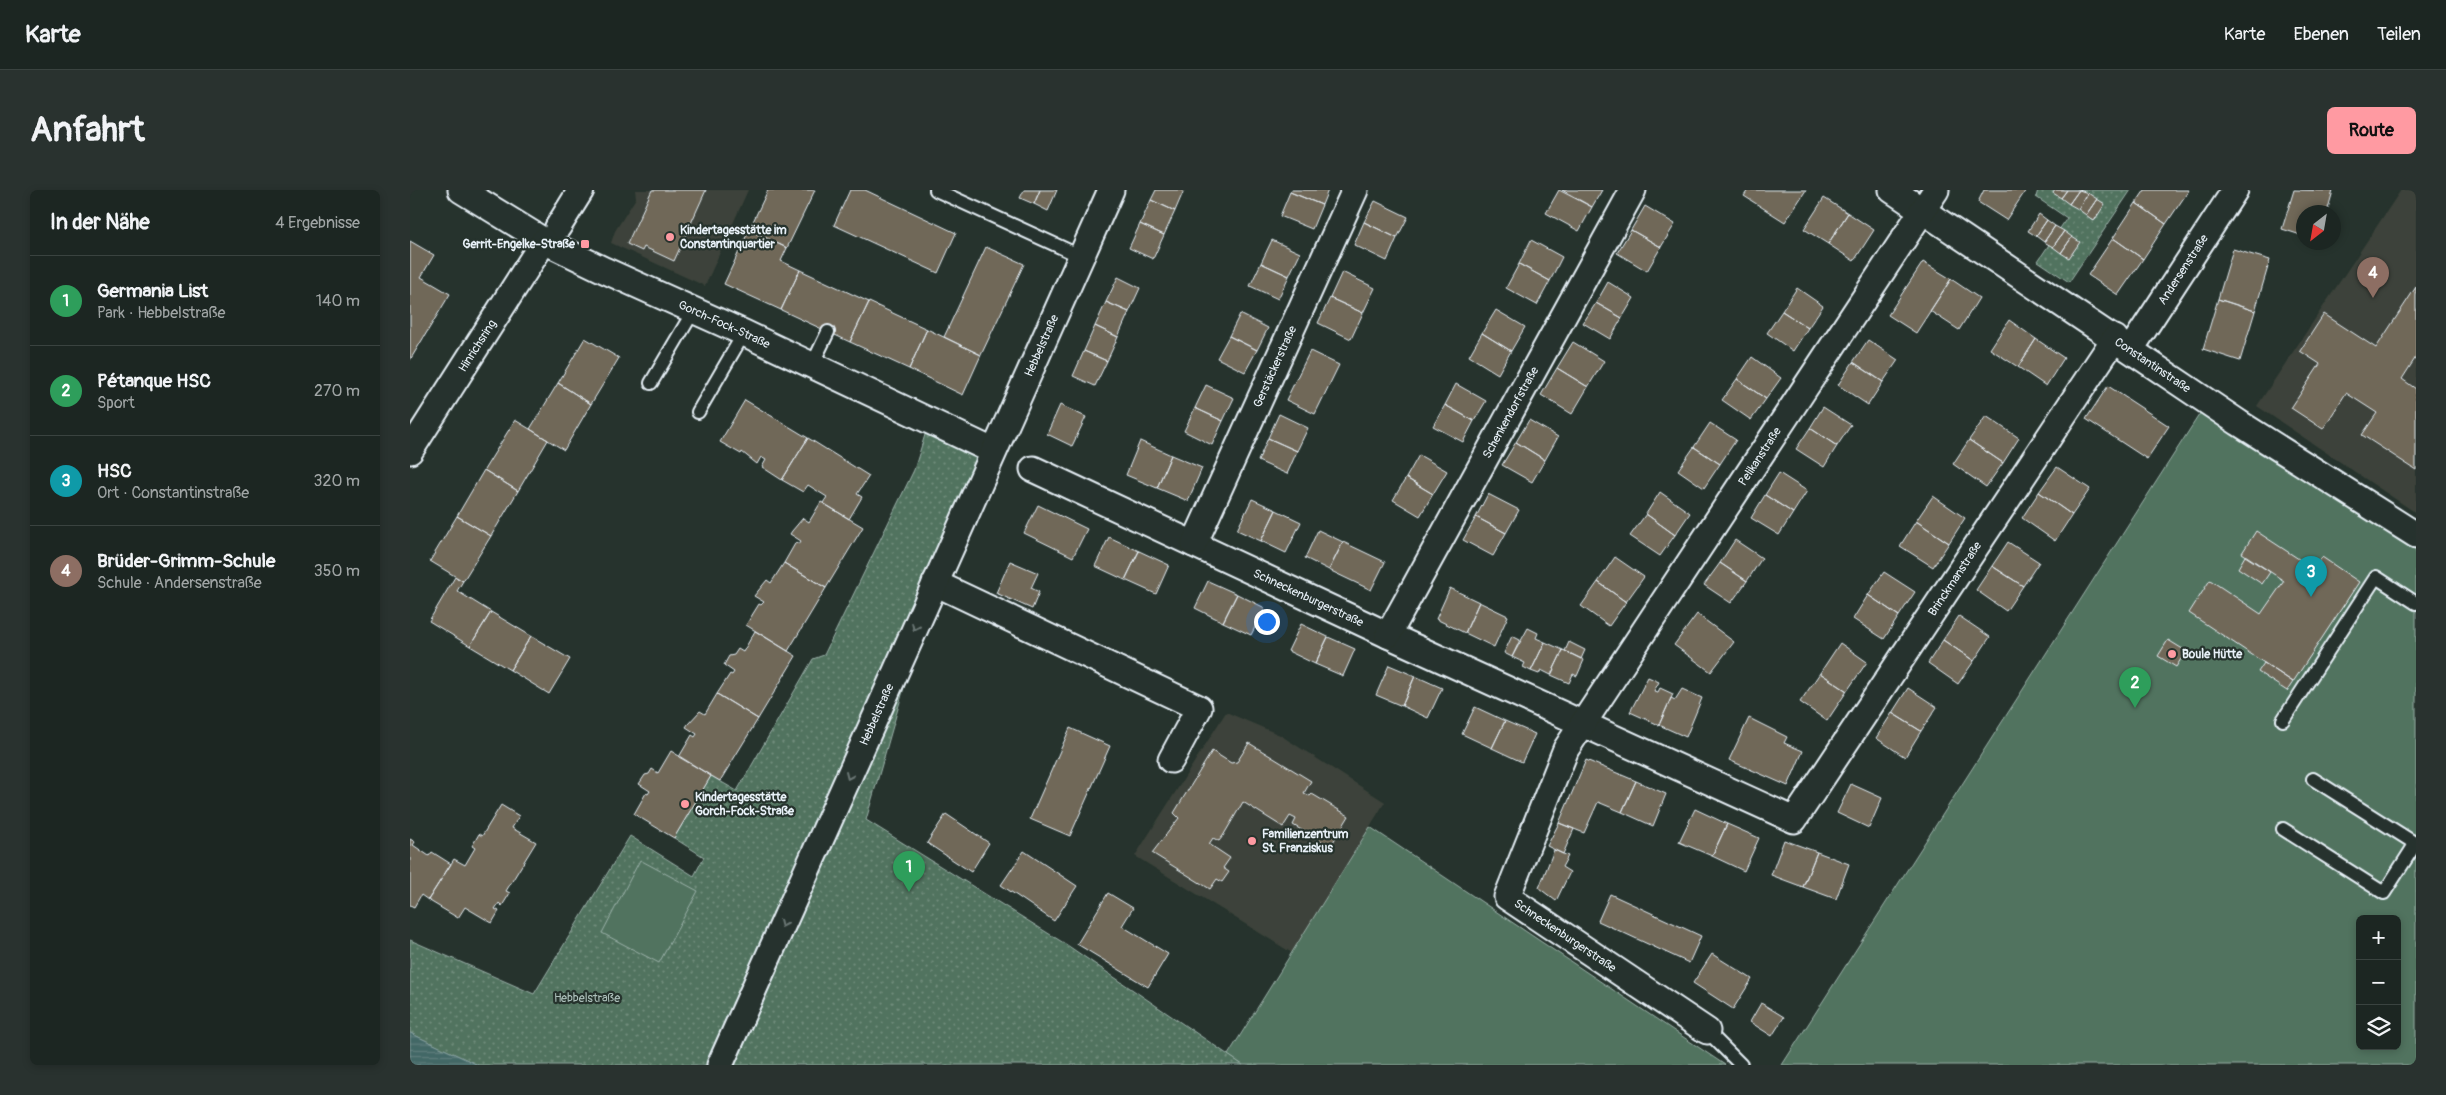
<!DOCTYPE html>
<html lang="de">
<head>
<meta charset="utf-8">
<style>
	body { margin:0; font-family:Pangolin,sans-serif; background:#29322f; color:#f1f3f6 }
	.controls { position:absolute; right:15px; bottom:15px; display:grid; overflow:hidden; border-radius:8px; box-shadow:0 2px 8px #0003 }
	.controls button { width:45px; height:45px; display:grid; place-items:center; padding:0; border:0; border-bottom:1px solid #3a4340; background:#1c2622; color:#f1f3f6; font:25px sans-serif }
	.compass { position:absolute; left:1886px; top:15px; width:45px; height:45px; border-radius:50%; background:#1c2622; box-shadow:0 2px 8px #0003; rotate:211deg }
	.you { position:absolute; left:856px; top:431px; width:18px; height:18px; margin:-12px; border:4px solid #fff; border-radius:50%; background:#1a73e8; box-shadow:0 0 0 8px #1a73e833 }
	.badge { display:grid; place-items:center; width:32px; height:32px; border-radius:50%; background:#ff9aa2; color:#fff; font-size:16px; font-weight:700 }
	.pin { position:absolute; translate:-50% -41px; filter:drop-shadow(0 1px 2px #0008) }
	.pin::after { content:''; position:absolute; top:26px; width:18px; height:15px; background:inherit; clip-path:polygon(0 0,100% 0,50% 100%) }
	.list { margin:0; padding:0; list-style:none }
	h2 { display:flex; justify-content:space-between; align-items:center; height:65px; margin:0; padding:0 20px; font-size:21px }
	h2 small { font-size:16px; font-weight:400; color:#a0a5a5 }
	.list li { display:grid; grid-template-columns:32px 1fr auto; gap:15px; align-items:center; box-sizing:border-box; height:90px; padding:0 20px; border-top:1px solid #3a4340 }
	.list b { display:block; font-size:19px; white-space:nowrap }
	.list p { margin:0; font-size:16px; white-space:nowrap; color:#a0a5a5 }
	.list em { font-size:16px; font-style:normal; color:#a0a5a5 }
	.icon { flex:none; width:28px; height:28px; fill:none; stroke:currentColor; stroke-width:2; stroke-linecap:round; stroke-linejoin:round }
	.map { position:relative; flex:none; width:2006px; height:875px; overflow:hidden; border-radius:8px }
	header { display:flex; align-items:center; gap:30px; box-sizing:border-box; height:70px; padding:0 25px; background:#1c2622; border-bottom:1px solid #3a4340 }
	header strong { font-size:24px }
	nav { display:flex; gap:28px; margin-inline-start:auto; font-size:18px }
	.intro { display:flex; align-items:center; justify-content:space-between; box-sizing:border-box; height:120px; padding:0 30px }
	h1 { margin:0; font-size:35px }
	.button { padding:12px 22px; border-radius:8px; background:#ff9aa2; color:#111; font-size:18px; font-weight:700 }
	main { display:flex; gap:30px; padding:0 30px }
	aside { flex:1; background:#1c2622; border-radius:8px; box-shadow:0 2px 8px #0003 }
	.map>svg:first-child { display:block }
</style>
</head>
<body>
<header>
<strong>Karte</strong>
<nav><a>Karte</a><a>Ebenen</a><a>Teilen</a></nav>
</header>
<div class="intro"><h1>Anfahrt</h1><a class="button">Route</a></div>
<main>
<aside>
<h2>In der Nähe<small>4 Ergebnisse</small></h2>
<ul class="list">
<li><span class="badge" style="background:#2e9e5b">1</span><div><b>Germania List</b><p>Park · Hebbelstraße</p></div><em>140 m</em></li>
<li><span class="badge" style="background:#2e9e5b">2</span><div><b>Pétanque HSC</b><p>Sport</p></div><em>270 m</em></li>
<li><span class="badge" style="background:#0f9aa8">3</span><div><b>HSC</b><p>Ort · Constantinstraße</p></div><em>320 m</em></li>
<li><span class="badge" style="background:#8d6e63">4</span><div><b>Brüder-Grimm-Schule</b><p>Schule · Andersenstraße</p></div><em>350 m</em></li>
</ul>
</aside>
<div class="map">
<svg width="2006" height="875" viewBox="0 0 2006 875">
	<defs>
		<pattern id="park-dots" width="8" height="8" patternUnits="userSpaceOnUse" patternTransform="scale(1.25)"><rect width="8" height="8" fill="#51735e"/><path d="M2 2h.1M6 6h.1" fill="none" stroke="#728e7e" stroke-width="1.8" stroke-linecap="round"/></pattern>
		<pattern id="water-rules" width="6" height="5" patternUnits="userSpaceOnUse" patternTransform="scale(1.25)"><rect width="6" height="5" fill="#436866"/><path d="M0 2.5h6" fill="none" stroke="#5e7e7d"/></pattern>
	</defs>
	<rect width="100%" height="100%" fill="#26332d"/>
	<filter id="ink" filterUnits="userSpaceOnUse"><feTurbulence type="fractalNoise" baseFrequency=".02" numOctaves="2"/><feDisplacementMap in="SourceGraphic" scale="10" xChannelSelector="R" yChannelSelector="G"/><feConvolveMatrix kernelMatrix="1 2 1 2 8 2 1 2 1" color-interpolation-filters="sRGB"/></filter>
	<g filter="url(#ink)">
		<path fill="#3c433a" d="M225,0H338L295,96L201,53L205,41L226,8Z
			M1991,0H2006V323L1847,216Z
			M816,522L870,545L975,612L882,763L725,666Z"/>
		<path fill="url(#park-dots)" stroke="#9cb2ab" d="M1628,0H1721L1659,92L1628,71L1657,28L1626,7Z
			M519,232L583,261L524,393L456,630L657,755L833,875H68L0,843V750L124,804L220,646L284,686L294,667L264,648L301,586L327,601L403,469L414,465L504,280Z"/>
		<path fill="#51735e" stroke="#9cb2ab" fill-rule="evenodd" d="M1798,211L2006,347V875H1372ZM1950,729H1987V856H1950Z
			M960,637L1315,875H833L818,865Z
			M230,670L288,701L249,773L192,743Z"/>
		<path fill="url(#water-rules)" stroke="#859fa0" d="M0,843L68,875H0Z"/>
		<path fill="#706858" stroke="#e8f1f8" d="M242,0H296L264,71L234,57L232,61L217,54Z
			M358,0H405L377,58L339,40Z
			M440,0H455L546,43L528,83L424,35Z
			M614,0H630L624,14L610,8Z
			M630,0H647L638,21L624,14Z
			M746,0H774L765,21L741,10Z
			M881,0H918L912,15L880,2Z
			M1149,0L1182,17L1169,41L1136,23Z
			M1152,0H1192L1182,17Z
			M1338,0H1396L1375,32L1334,6Z
			M1574,0H1616L1596,30L1568,12Z
			M1645,0H1657L1651,8L1643,3Z
			M1657,0H1669L1659,14L1651,8Z
			M1669,0L1678,3L1668,19L1659,14Z
			M1735,0H1779L1756,34L1726,13Z
			M1884,0L1923,1L1917,22H1894V46L1872,39Z
			M880,2L912,15L902,39L870,26Z
			M1678,3L1687,9L1676,25L1668,19Z
			M1414,8L1438,23L1418,54L1394,39Z
			M1687,9L1695,14L1684,31L1676,25Z
			M741,10L765,21L754,45L730,34Z
			M965,11L998,27L987,48L954,32Z
			M1726,13L1756,34L1733,69L1703,48Z
			M1235,16L1265,34L1251,57L1221,40Z
			M1438,23L1464,40L1444,71L1418,54Z
			M1629,24L1637,30L1626,46L1618,41Z
			M1637,30L1645,36L1634,52L1626,46Z
			M954,32L987,48L977,71L944,55Z
			M730,34L754,45L743,69L719,58Z
			M1645,36L1654,41L1643,57L1634,52Z
			M339,40L377,58L371,71L390,80L371,120L314,94Z
			M1221,40L1251,57L1237,81L1207,63Z
			M1654,41L1662,47L1651,63L1643,57Z
			M1662,47L1670,52L1659,68L1651,63Z
			M1703,48L1733,69L1708,105L1678,85Z
			M862,50L890,63L879,86L851,73Z
			M1121,50L1152,67L1140,91L1109,74Z
			M0,51L24,65L11,87L40,104L0,170Z
			M576,57L614,74L571,165L534,147Z
			M1823,59L1860,70L1845,121L1808,109Z
			M1513,72L1541,89L1506,143L1478,125Z
			M851,73L879,86L868,109L840,96Z
			M1109,74L1140,91L1127,115L1096,98Z
			M390,80L459,112L440,152L371,120Z
			M932,82L965,98L953,123L920,108Z
			M708,87L730,98L719,122L696,112Z
			M1541,89L1569,108L1549,140L1520,121Z
			M1198,92L1224,108L1212,128L1186,113Z
			M2006,97V167L1992,189L2006,199V280L1952,245L1967,223L1936,203L1913,239L1881,218L1910,174L1890,161L1914,124L1966,158Z
			M1387,98L1413,116L1398,138L1372,121Z
			M920,108L953,123L941,149L908,133Z
			M1808,109L1845,121L1830,171L1793,159Z
			M459,112L517,139L499,179L440,152Z
			M696,112L719,122L708,147L685,136Z
			M1186,113L1212,128L1200,149L1173,133Z
			M1086,120L1115,137L1101,161L1072,143Z
			M1372,121L1398,138L1383,161L1357,143Z
			M830,124L858,138L847,160L819,146Z
			M1599,130L1626,149L1608,177L1580,159Z
			M685,136L708,147L697,171L674,161Z
			M517,139L571,165L553,205L499,179Z
			M1072,143L1101,161L1088,184L1059,166Z
			M819,146L847,160L835,182L807,168Z
			M175,148L209,168L181,214L148,193Z
			M1626,149L1654,168L1636,196L1608,177Z
			M1458,150L1488,170L1473,192L1443,172Z
			M1163,152L1194,171L1178,197L1147,178Z
			M674,161L697,171L685,196L663,186Z
			M900,161L929,175L905,224L876,210Z
			M1342,167L1371,188L1356,209L1327,189Z
			M1443,172L1473,192L1458,215L1428,195Z
			M1147,178L1178,197L1162,224L1131,205Z
			M1327,189L1356,209L1341,230L1312,210Z
			M148,193L181,214L154,260L120,239Z
			M1046,194L1076,211L1064,231L1035,215Z
			M796,195L824,208L813,231L785,218Z
			M1698,196L1759,236L1737,269L1676,229Z
			M335,210L398,248L372,290L352,277L356,270L351,267L347,274L332,262L331,264L310,252Z
			M650,215L676,227L662,256L637,244Z
			M1035,215L1064,231L1053,252L1023,236Z
			M1413,217L1441,235L1427,256L1400,238Z
			M785,218L813,231L802,255L774,241Z
			M869,224L898,238L887,261L858,248Z
			M1576,226L1609,248L1593,273L1559,250Z
			M105,230L138,250L108,301L74,280Z
			M1119,230L1148,247L1135,270L1106,252Z
			M1300,233L1326,250L1310,274L1284,257Z
			M1400,238L1427,256L1414,277L1386,259Z
			M398,248L459,286L447,304L452,307L439,329L413,313L417,307L398,295L393,302L372,290Z
			M858,248L887,261L877,284L848,271Z
			M1559,250L1593,273L1576,297L1543,274Z
			M730,251L761,265L747,298L716,285Z
			M1106,252L1135,270L1122,292L1092,275Z
			M1284,257L1310,274L1294,298L1268,280Z
			M761,265L792,278L778,311L747,298Z
			M1009,265L1037,281L1023,304L996,288Z
			M1647,277L1680,299L1662,325L1629,302Z
			M74,280L108,301L81,346L47,326Z
			M1369,283L1397,301L1383,323L1355,305Z
			M996,288L1023,304L1010,326L983,310Z
			M1250,302L1280,323L1265,345L1236,324Z
			M1629,302L1662,325L1645,351L1612,328Z
			M1078,304L1109,320L1096,343L1066,327Z
			M1355,305L1383,323L1369,345L1341,328Z
			M1523,306L1555,328L1539,353L1506,331Z
			M842,309L866,320L851,351L827,340Z
			M411,312L453,337L416,398L374,373L386,352L389,354L391,351L380,344L382,341L393,328L399,332Z
			M628,315L677,339L663,367L614,343Z
			M866,320L891,332L876,363L851,351Z
			M1236,324L1265,345L1250,366L1220,346Z
			M47,326L81,346L53,391L20,371Z
			M1066,327L1096,343L1083,366L1053,350Z
			M1506,331L1539,353L1523,377L1490,356Z
			M908,340L933,352L919,380L895,368Z
			M1846,341L1904,379L1912,367L1949,392L1883,492L1779,423L1800,390L1851,424L1874,391L1832,363Z
			M699,347L729,361L715,390L685,376Z
			M1325,350L1352,368L1337,391L1310,373Z
			M933,352L975,372L961,400L919,380Z
			M1598,352L1629,372L1613,396L1582,376Z
			M729,361L759,375L746,404L715,390Z
			M1835,366L1860,382L1852,394L1828,378Z
			M1205,367L1234,387L1216,412L1188,392Z
			M600,371L628,383L621,398L629,402L622,419L586,403Z
			M374,373L416,398L378,461L336,435L349,414L351,415L354,412L344,406L357,390L361,393Z
			M1310,373L1337,391L1321,413L1294,395Z
			M1582,376L1613,396L1596,421L1566,400Z
			M1474,382L1505,402L1489,426L1458,405Z
			M45,387L53,391L47,401L81,422L60,456L19,431Z
			M798,391L827,404L813,432L785,418Z
			M1188,392L1216,412L1199,436L1171,416Z
			M1040,398L1069,412L1055,443L1026,429Z
			M827,404L855,418L841,445L813,432Z
			M1458,405L1489,426L1474,449L1443,429Z
			M1069,412L1098,426L1084,457L1055,443Z
			M81,422L121,446L100,480L60,456Z
			M1287,424L1324,452L1301,482L1264,455Z
			M1549,426L1580,447L1564,471L1533,450Z
			M891,434L918,447L905,474L878,461Z
			M1118,438L1128,443L1126,448L1135,452L1121,481L1113,477L1115,473L1102,467Z
			M345,441L386,466L348,529L307,504L320,484L322,485L324,482L314,475L319,466L324,465L328,459L333,462Z
			M121,446L160,469L139,504L100,480Z
			M1102,446L1110,450L1102,467L1094,463Z
			M918,447L945,459L933,486L905,474Z
			M1533,450L1564,471L1548,494L1518,473Z
			M1758,450L1776,461L1766,477L1748,466Z
			M1135,452L1153,460L1141,485L1131,480L1129,484L1121,481Z
			M1159,452L1175,460L1171,469L1155,461Z
			M1430,453L1457,472L1437,501L1410,483Z
			M1153,460L1174,470L1167,486L1163,484L1159,493L1141,485Z
			M1854,473L1883,492L1877,501L1848,482Z
			M979,475L1005,486L992,516L966,505Z
			M1410,483L1437,501L1417,531L1390,512Z
			M1005,486L1032,498L1018,528L992,516Z
			M1238,487L1249,492L1244,501L1248,502L1250,498L1263,504L1249,535L1220,522Z
			M1498,498L1527,517L1511,541L1482,523Z
			M1272,499L1292,508L1276,547L1249,535L1261,508L1265,510Z
			M307,504L348,529L310,591L269,567L282,545L285,547L287,544L276,537L278,534L290,521L295,524Z
			M1065,517L1095,531L1082,558L1052,544Z
			M1482,523L1511,541L1495,567L1466,548Z
			M1339,528L1377,547L1374,553L1393,561L1378,596L1319,570Z
			M1095,531L1125,544L1112,572L1082,558Z
			M660,538L700,556L660,646L620,629Z
			M839,553L901,591L894,603L900,606L902,604L939,626L920,657L883,635L886,629L880,626L873,637L833,612L813,646L809,651L803,648L799,654L820,668L813,678L819,682L812,692L807,689L800,699L742,663L769,628L764,623L802,561L821,573L827,572Z
			M261,561L301,586L264,648L224,624L236,603L238,604L240,601L229,594L235,585L239,584L242,579L248,583Z
			M1176,570L1226,591L1212,622L1188,612L1174,643L1149,633Z
			M1226,591L1256,604L1243,636L1212,622Z
			M1441,594L1472,608L1459,638L1427,623Z
			M91,615L109,626L102,638L126,652L96,701L100,703L92,716L89,713L85,719L89,721L82,733L55,717L48,728L18,710L44,669L55,675L65,658L62,656L69,644L72,646Z
			M1285,619L1317,634L1302,666L1269,652Z
			M536,624L579,653L561,682L517,653Z
			M1149,633L1164,639L1153,664L1137,656Z
			M1317,634L1349,648L1334,681L1302,666Z
			M0,649L5,652L3,655L19,666L22,662L41,674L18,710L11,705L4,717L0,715Z
			M1374,650L1407,662L1393,697L1361,685Z
			M1144,660L1158,666L1152,677L1160,682L1146,711L1129,698Z
			M614,661L667,696L644,731L591,695Z
			M1407,662L1439,674L1426,709L1393,697Z
			M698,703L723,718L712,736L758,764L738,797L667,754Z
			M1200,704L1291,746L1279,773L1188,731Z
			M1302,764L1342,789L1323,819L1283,793Z
			M1351,813L1374,827L1362,846L1340,832Z"/>
		<g fill="none" stroke-linecap="round" stroke-linejoin="round">
			<defs>
				<path id="lane" d="M526,0L670,66
					M402,175L418,142
					M241,193L284,120
					M288,222L334,143
					M1873,530L1966,387L2006,413
					M1903,589L2006,654
					M1873,639L1974,703L2006,653
					M1297,841L1331,875"/>
				<g id="street">
					<path id="s1" d="M51,0L134,51L194,80L334,143L583,261"/>
					<path id="s2" d="M1482,0L1829,233L2006,345"/>
					<path d="M148,37L171,0"/>
					<path id="s3" d="M1721,159L1825,0"/>
					<path id="s4" d="M0,261L134,51"/>
					<path id="s5" d="M623,279L978,445L1384,630L1705,148"/>
					<path id="s6" d="M784,354L945,0"/>
					<path d="M525,393L789,518L761,570"/>
					<path id="s7" d="M978,445L1223,0"/>
					<path id="s8" d="M1297,841L1097,707L1156,559L1526,0"/>
					<path id="s9" d="M310,875L701,0"/>
				</g>
			</defs>
			<use href="#lane" stroke="#e8f1f8" stroke-width="16"/>
			<use href="#street" stroke="#e8f1f8" stroke-width="29"/>
			<use href="#lane" stroke="#26332d" stroke-width="12"/>
			<use href="#street" stroke="#26332d" stroke-width="25"/>
		</g>
		<defs><path id="oneway-chevron" d="M-2-3.5L2.5 0L-2 3.5" fill="none" stroke-width="1.6" stroke-linecap="round" stroke-linejoin="round" transform="scale(1.25)"/></defs>
		<g stroke="#6a7674">
			<use href="#oneway-chevron" transform="translate(505 437) rotate(114)"/>
			<use href="#oneway-chevron" transform="translate(439 586) rotate(114)"/>
			<use href="#oneway-chevron" transform="translate(373 734) rotate(114)"/>
		</g>
	</g>
	<g fill="#ff9aa2" stroke="#26332d" stroke-width="2">
		<circle cx="260" cy="47" r="5"/>
		<rect x="170" y="49" width="10" height="10" rx="2.5"/>
		<circle cx="1762" cy="464" r="5"/>
		<circle cx="275" cy="614" r="5"/>
		<circle cx="842" cy="651" r="5"/>
	</g>
	<g text-anchor="middle" dominant-baseline="central" stroke-width="4.5" stroke-linejoin="round" paint-order="stroke">
		<g font-size="12" font-weight="bold" fill="#e8f1f8" stroke="#26332d" text-anchor="start">
			<text x="270" y="40">Kindertagesstätte im<tspan x="270" dy="14">Constantinquartier</tspan></text>
			<text x="165" y="54" text-anchor="end">Gerrit-Engelke-Straße</text>
			<text x="1772" y="464">Boule Hütte</text>
			<text x="285" y="607">Kindertagesstätte<tspan x="285" dy="14">Gorch-Fock-Straße</tspan></text>
			<text x="852" y="644">Familienzentrum<tspan x="852" dy="14">St. Franziskus</tspan></text>
		</g>
		<g font-size="12" fill="#e8f1f8" stroke="#26332d">
			<text stroke="none"><textPath href="#s3" startOffset="95">Andersenstraße</textPath></text>
			<text stroke="none"><textPath href="#s1" startOffset="296">Gorch-Fock-Straße</textPath></text>
			<text stroke="none"><textPath href="#s9" startOffset="788">Hebbelstraße</textPath></text>
			<text stroke="none"><textPath href="#s4" startOffset="125">Hinrichsring</textPath></text>
			<text stroke="none"><textPath href="#s2" startOffset="314">Constantinstraße</textPath></text>
			<text stroke="none"><textPath href="#s6" startOffset="195">Gerstäckerstraße</textPath></text>
			<text stroke="none"><textPath href="#s7" startOffset="254">Schenkendorfstraße</textPath></text>
			<text stroke="none"><textPath href="#s8" startOffset="751">Pelikanstraße</textPath></text>
			<text stroke="none"><textPath href="#s5" startOffset="1128">Brinckmanstraße</textPath></text>
			<text stroke="none"><textPath href="#s5" startOffset="304">Schneckenburgerstraße</textPath></text>
			<text stroke="none"><textPath href="#s9" startOffset="384">Hebbelstraße</textPath></text>
			<text transform="translate(1155 746) rotate(34)">Schneckenburgerstraße</text>
		</g>
		<g font-size="12" fill="#acbfba" stroke="#26332d">
			<text x="177" y="808">Hebbelstraße</text>
		</g>
	</g>
</svg>
<div class="controls">
<button>+</button>
<button>−</button>
<button><svg class="icon" aria-label="layers" viewBox="0 0 24 24"><path d="M12 4l9 5-9 5-9-5zM3 14l9 5 9-5"/></svg></button>
</div>
<svg class="compass" viewBox="-18 -18 36 36"><path d="M0-13l5 13h-10z" fill="#e53935"/><path d="M0 13l5-13h-10z" fill="#a0a5a5"/></svg>
<div class="you"></div>
<div class="pin badge" style="left:499px;top:702px;background:#2e9e5b">1</div>
<div class="pin badge" style="left:1725px;top:518px;background:#2e9e5b">2</div>
<div class="pin badge" style="left:1901px;top:407px;background:#0f9aa8">3</div>
<div class="pin badge" style="left:1963px;top:108px;background:#8d6e63">4</div>
</div>
</main>
</body>
</html>
